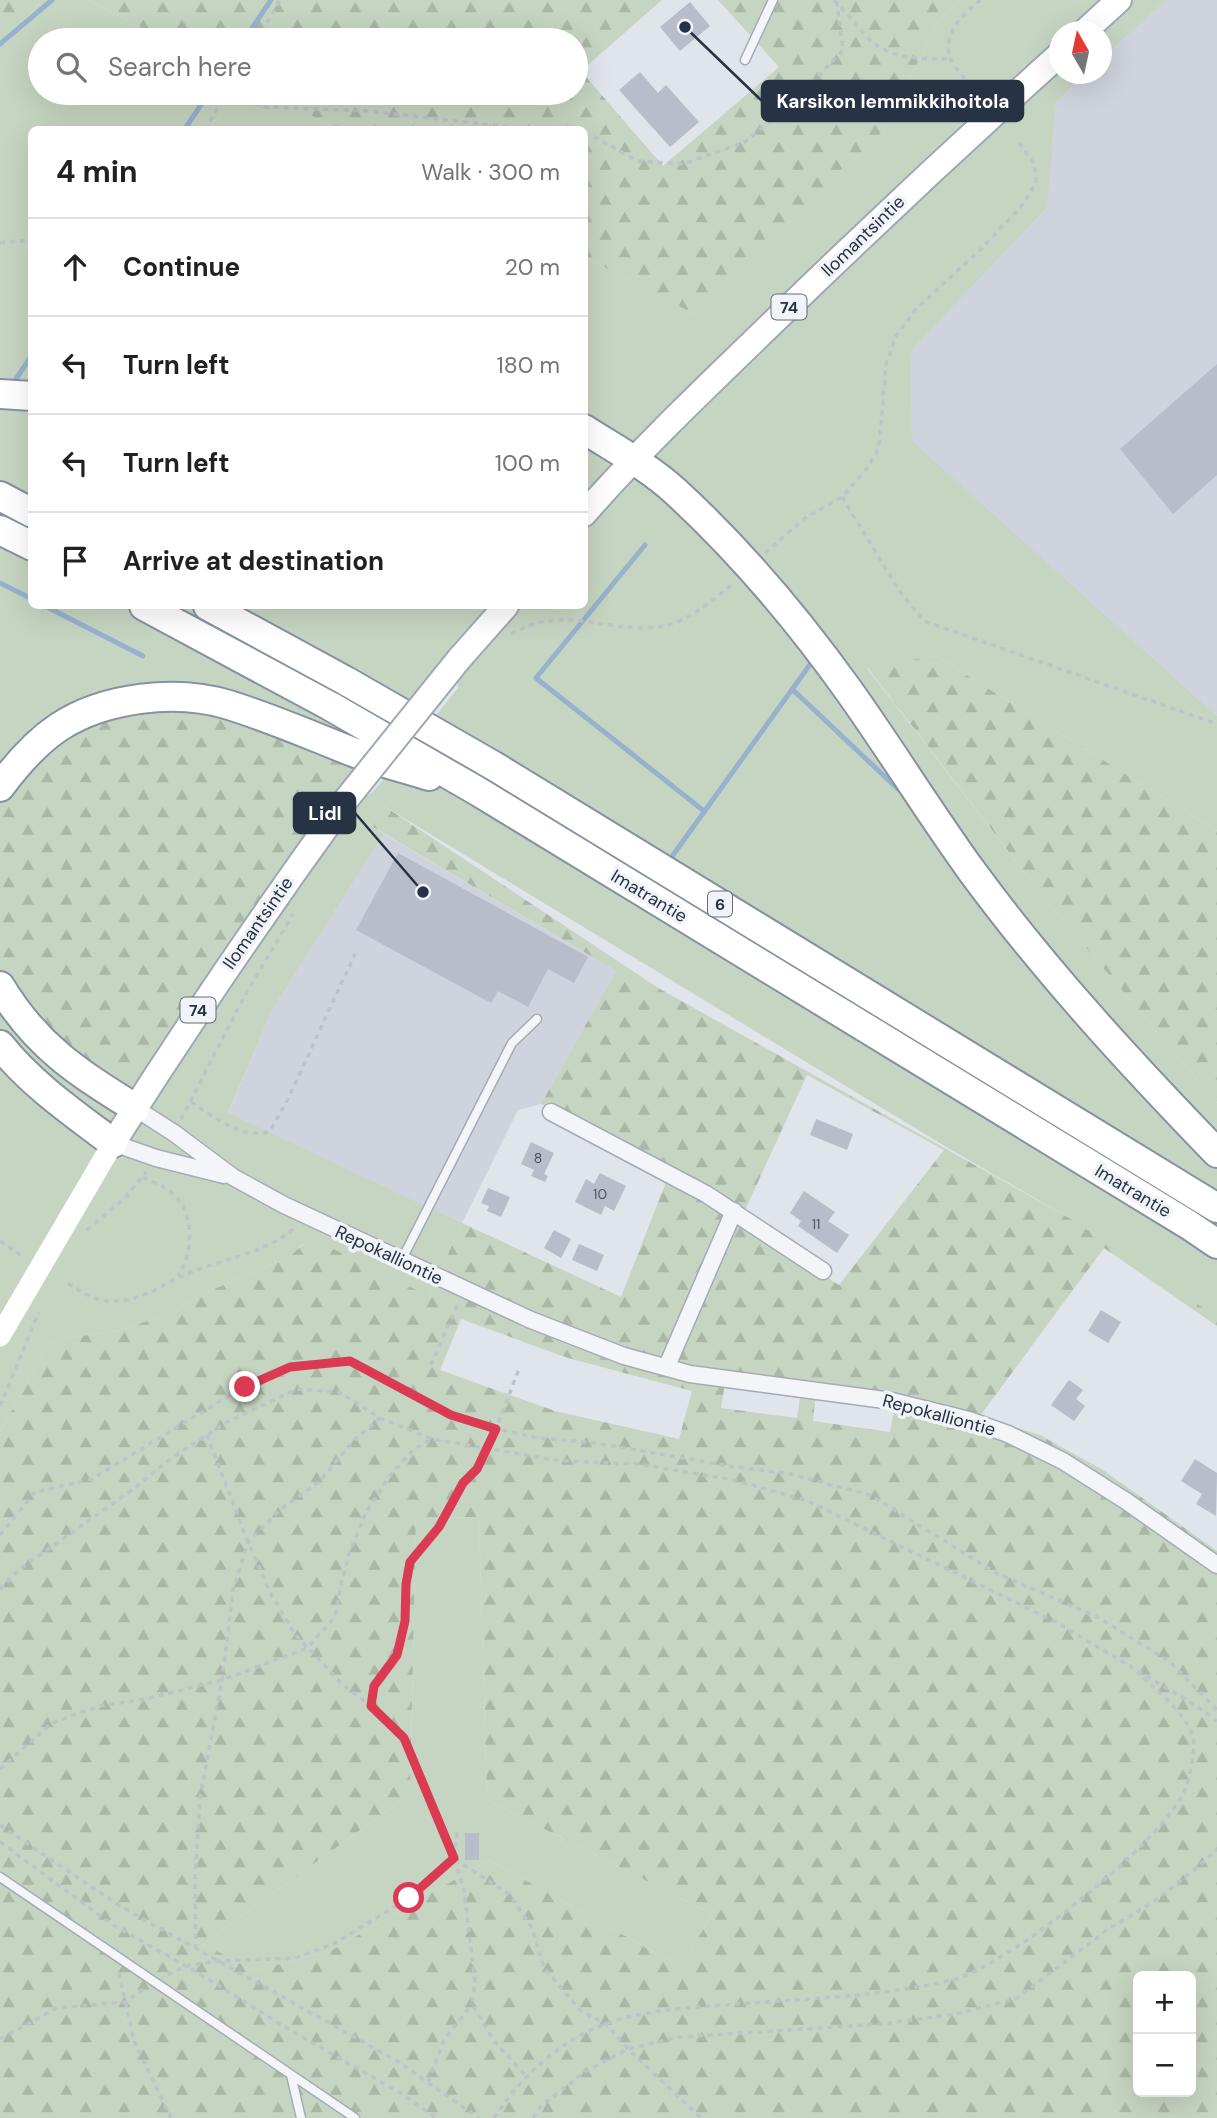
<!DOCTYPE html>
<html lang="en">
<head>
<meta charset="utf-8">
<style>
	body { margin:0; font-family:"DM Sans",sans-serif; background:#f2f2f2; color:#202124 }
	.controls { position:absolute; right:21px; bottom:21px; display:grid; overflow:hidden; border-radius:10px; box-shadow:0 7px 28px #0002 }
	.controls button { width:63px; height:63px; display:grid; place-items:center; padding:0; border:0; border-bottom:2px solid #e0e0e0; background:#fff; color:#202124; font:35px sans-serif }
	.compass { position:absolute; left:1049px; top:21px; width:63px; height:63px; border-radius:50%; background:#fff; box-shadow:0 7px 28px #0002; rotate:351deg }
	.stop { position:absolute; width:21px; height:21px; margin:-16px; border:5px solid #db3a53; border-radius:50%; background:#fff }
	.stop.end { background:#db3a53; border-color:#fff; box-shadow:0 2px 7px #0008 }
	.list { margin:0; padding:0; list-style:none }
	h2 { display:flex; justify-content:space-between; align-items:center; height:91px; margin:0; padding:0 28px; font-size:30px }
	h2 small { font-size:23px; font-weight:400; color:#757577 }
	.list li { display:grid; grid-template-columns:46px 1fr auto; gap:21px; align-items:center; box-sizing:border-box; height:98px; padding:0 28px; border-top:2px solid #e0e0e0 }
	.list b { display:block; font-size:26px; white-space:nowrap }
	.list em { font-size:23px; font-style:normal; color:#757577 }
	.icon { flex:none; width:38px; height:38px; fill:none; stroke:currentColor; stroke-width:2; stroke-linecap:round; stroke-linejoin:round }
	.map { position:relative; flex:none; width:1217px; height:2118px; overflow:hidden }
	.search { position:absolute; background:#fff; box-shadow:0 7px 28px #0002; left:28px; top:28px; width:560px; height:77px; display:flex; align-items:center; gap:18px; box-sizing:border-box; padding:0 24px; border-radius:38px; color:#757577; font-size:26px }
	.panel { position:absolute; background:#fff; box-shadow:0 7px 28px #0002; left:28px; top:126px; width:560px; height:483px; border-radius:10px }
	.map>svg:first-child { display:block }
</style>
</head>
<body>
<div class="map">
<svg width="1217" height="2118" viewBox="0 0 1217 2118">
	<defs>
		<pattern id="forest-firs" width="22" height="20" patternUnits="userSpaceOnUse" patternTransform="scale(1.75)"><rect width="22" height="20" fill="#c6d5c1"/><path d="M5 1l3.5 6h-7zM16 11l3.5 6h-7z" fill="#aab7a7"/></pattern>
	</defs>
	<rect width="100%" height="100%" fill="#e0e4eb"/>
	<path fill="#ced3dd" d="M1166,0H1217V716L912,442L911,351L1046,207L1056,102L1086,74H1102V59Z
		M384,834L616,971L541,1104L518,1110L462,1223L228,1114L272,1010Z"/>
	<path fill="#c6d5c1" d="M43,0H88L165,40H40V93H267L338,129L32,130L31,386L0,383V45Z
		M962,0H1166L1102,59V32H1060V74H1086L1056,102L1047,207L911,351L912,441L1217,716V831L936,656L867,668L1044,898L1217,1103V1319L1071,1219L948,1148L384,806L368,824L384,834L272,1010L228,1113L462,1223L429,1296L303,1244L287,1258L198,1296L171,1313L118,1331L60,1339L47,1346L0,1432V1346L178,1050L244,956L366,795L372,793L458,688L457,670L513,606H584L585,525L642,459L585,420V257L696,315L886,128L939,19Z
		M0,402L31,404L32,606H490L369,750L0,778Z
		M585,436L619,458L585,497Z
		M0,993L126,1108L0,1326Z
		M479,1517L487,1800L712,1914L681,1967L489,1860L334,1949L255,1971L203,1944L410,1794L416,1519Z"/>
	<path fill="url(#forest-firs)" fill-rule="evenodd" d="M0,0H43L0,45Z
		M88,0H662L581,71L663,166L779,67L718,0H962L939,19L886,128L696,315L585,257L584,130L338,129L267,93H576V40H165Z
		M936,656L1217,831V1103L1044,898L867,667Z
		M196,704L363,760L131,1099L85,1071L0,974V798L19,772L94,716Z
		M384,806L660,989L1071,1219L1217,1317V1326L1104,1248L980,1416L1040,1435L1103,1470L1217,1551V2118H0V1432L47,1346L60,1339L118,1331L171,1313L198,1296L287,1258L311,1238L429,1296L462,1223L621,1297L670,1172L541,1104L616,971L368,824ZM807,1075L944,1150L839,1285L740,1221ZM461,1319L568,1358L692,1391L679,1439L555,1411L440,1370ZM725,1383L801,1391L797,1418L721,1408ZM816,1393L895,1405L890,1432L813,1421ZM479,1517L487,1800L712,1914L681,1967L489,1860L334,1949L255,1971L203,1944L410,1794L416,1519ZM1138,1976H1191V2092H1138Z"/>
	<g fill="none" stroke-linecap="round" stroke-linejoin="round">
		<path stroke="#98b2ce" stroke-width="5" d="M244,40L271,0
			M0,44L52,0
			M184,130L209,93
			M12,385L32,355
			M645,545L536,678L704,811
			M0,583L32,599
			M45,606L143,656
			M792,689L899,790
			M668,862L814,659"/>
	</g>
	<path fill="#b7bdc9" d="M690,2L710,26L680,51L660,27Z
		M640,72L658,93L666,85L699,122L670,147L619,90Z
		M1217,364V475L1173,514L1120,449Z
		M398,853L588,957L574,983L548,969L528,1007L498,991L491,1003L356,930Z
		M816,1119L853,1134L847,1150L810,1135Z
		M531,1142L554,1153L544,1174L548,1176L545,1182L531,1176L534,1170L521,1164Z
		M600,1173L626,1186L614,1211L605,1206L601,1215L575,1202L586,1179L594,1184Z
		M488,1188L510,1197L501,1217L487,1211L489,1206L481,1203Z
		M804,1191L835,1212L828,1221L849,1235L837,1253L798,1226L801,1221L790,1213Z
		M554,1230L571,1239L561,1258L544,1248Z
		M579,1244L604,1255L597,1271L572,1260Z
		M1101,1310L1121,1322L1108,1343L1088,1331Z
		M1069,1380L1083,1390L1076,1399L1085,1406L1074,1421L1051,1405Z
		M1195,1459L1217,1473L1216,1516L1196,1504L1202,1494L1181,1481Z
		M465,1833H479V1860H465Z"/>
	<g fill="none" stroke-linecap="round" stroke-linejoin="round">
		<defs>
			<path id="service" d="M745,60L773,0
				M401,1261L512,1043L537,1019
				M0,1877L355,2118
				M291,2075L301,2118"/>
			<path id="minor" d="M135,1108L174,1133L233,1177L284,1205L531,1320L624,1356L690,1374L892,1401L969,1420L1008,1434L1063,1461L1126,1501L1217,1565
				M551,1112L706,1194L823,1271
				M113,1143L156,1158L224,1175
				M667,1366L734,1211"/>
			<path id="primary" d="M1084,32L1119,0
				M584,514C648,441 719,375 789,307C878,221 968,137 1060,54
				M459,659L506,606
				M113,1143C187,1026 264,913 345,801"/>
			<path id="motorway" d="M0,394L32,396
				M584,429C615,449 649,467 676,492C739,550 799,621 849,691C891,750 929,812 971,870C1045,971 1130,1063 1217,1153
				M0,496L32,513
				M0,530L32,546
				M144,606L330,706L479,792L1189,1225L1217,1244
				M208,606L346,681L494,766L1217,1208
				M0,787C17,764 35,743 59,727C105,697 176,689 229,705C271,718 312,736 353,752C378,762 404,768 429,776
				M0,986C36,1046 77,1072 135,1108
				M0,1045C31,1084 73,1113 113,1143"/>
		</defs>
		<use href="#service" stroke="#a5abb6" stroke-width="11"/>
		<use href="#minor" stroke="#a5abb6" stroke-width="19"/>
		<use href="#primary" stroke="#9ea8b7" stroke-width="28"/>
		<use href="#motorway" stroke="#8691a3" stroke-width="32"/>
		<path stroke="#bec2c9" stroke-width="3.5" stroke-dasharray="5 5" stroke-linecap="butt" d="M834,0C846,12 856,25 867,37C890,60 921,59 950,59
			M257,40L280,0
			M971,86C965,78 953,67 950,58C942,34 964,13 980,0
			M226,93L265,107L369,111L534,130
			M205,130L226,93
			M584,136L595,137L637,161L683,164L745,142L803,92L843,50L837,3
			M0,243L32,240
			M842,497L900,592L924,621L1217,724
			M765,553L805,518L842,497L865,471L876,454L880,439L886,364L896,336L916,309L981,249L1020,208L1036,183L1035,165L1016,139
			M511,634C569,600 616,640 671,624C696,616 714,599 734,583
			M191,1102C214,1116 242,1141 270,1131L288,1099L355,954
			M181,1119L244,997L293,914
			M143,1177C152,1182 164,1186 172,1193C196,1213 193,1252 178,1276
			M87,1230L125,1198L146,1172
			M0,1241L22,1256
			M68,1283C82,1292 94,1301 112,1301C143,1302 165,1282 192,1272C231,1256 262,1255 296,1227
			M431,1365L457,1305
			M0,1406L39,1312
			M207,1435L248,1542L271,1594L294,1633L342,1684L371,1706L403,1738L454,1858L464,1890L475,1982L472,2004L494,2041L527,2077
			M0,1535L35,1492L92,1479L245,1386L291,1367L350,1361L451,1415L496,1429L539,1438L596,1443L729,1466L791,1474L870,1495L998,1574L1097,1617L1170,1662L1217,1710
			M0,1589L20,1569L135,1488L166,1462L227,1422L297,1389L339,1392L380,1418L432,1439L561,1461L638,1464L734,1480L808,1501L1056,1622L1195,1705L1217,1721
			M371,1706L374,1686L397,1655L405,1621L406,1584L410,1562L439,1527L463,1483L477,1469L496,1429L519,1369
			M0,1769L52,1723L99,1706L145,1699L222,1680L307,1648L335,1617L342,1580L350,1551L366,1512L392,1473L414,1449L430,1440
			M0,1825L120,1906L397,2061L479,2118
			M0,1842L113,1925L200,1974L290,2030L402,2094L436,2118
			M455,1859L509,1894L532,1928L544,1968L581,2011L606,2024L628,2049L701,2118
			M196,1949L195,1879L200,1798L222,1680L233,1590L248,1542L281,1509L320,1481L352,1442L380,1418
			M119,1973L134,2041L171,2118
			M168,1975L186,1966L219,1961L295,1958L335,1943L409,1898L454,1858L457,1832
			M0,2039L57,2008L124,2002L144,1989
			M428,2082L444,2040L472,2004
			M494,2118C521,2077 559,2041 605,2024C644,2010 685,2008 725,2005C797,1999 882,1997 952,1980C1006,1967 1167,1840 1186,1787C1190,1776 1193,1757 1194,1746C1194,1719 1155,1689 1137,1672
			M533,2118L540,2107L586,2071L628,2049L679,2037L881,2024L955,2014L1016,1999L1107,1930L1155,1901L1205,1861L1217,1849"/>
		<use href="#service" stroke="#f3f5f8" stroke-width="8"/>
		<use href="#minor" stroke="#f3f5f8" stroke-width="16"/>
		<path stroke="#fff" stroke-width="21" d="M0,1336L113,1143"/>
		<use href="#primary" stroke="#fff" stroke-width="24"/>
		<use href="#motorway" stroke="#fff" stroke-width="28"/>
		<defs>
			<path id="primary-bridge" d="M345,801L459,659"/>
		</defs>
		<use href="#primary-bridge" stroke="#9ea8b7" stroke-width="28" stroke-linecap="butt"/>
		<use href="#primary-bridge" stroke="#fff" stroke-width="24"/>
	</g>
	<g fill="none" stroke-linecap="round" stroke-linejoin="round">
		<path stroke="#db3a53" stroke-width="9" d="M245,1387L290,1367L350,1361L451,1415L496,1429L477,1469L463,1483L439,1527L410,1562L406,1584L405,1621L397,1655L374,1686L371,1706L404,1738L454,1858L409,1898"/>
	</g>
	<g text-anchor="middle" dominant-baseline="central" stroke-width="7" stroke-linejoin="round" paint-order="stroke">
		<g font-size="14" fill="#4b5565">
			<text x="538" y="1158">8</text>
			<text x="600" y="1194">10</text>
			<text x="816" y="1224">11</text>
		</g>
		<g fill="#f0f3f8" stroke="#636c7a" stroke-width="2">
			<rect x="771.5" y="294.5" width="35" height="25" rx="5"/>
			<rect x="708" y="891.5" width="24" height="25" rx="5"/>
			<rect x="180.5" y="997.5" width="35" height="25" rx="5"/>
		</g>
		<g font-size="16" font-weight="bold" fill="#273244">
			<text x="789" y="307">74</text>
			<text x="720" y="904">6</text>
			<text x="198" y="1010">74</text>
		</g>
		<g font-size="18" fill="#273244" stroke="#f0f3f8">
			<text transform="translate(863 236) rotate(-44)">Ilomantsintie</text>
			<text transform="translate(649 896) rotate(31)">Imatrantie</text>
			<text transform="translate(258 923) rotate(-55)">Ilomantsintie</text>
			<text transform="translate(1133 1191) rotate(31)">Imatrantie</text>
			<text transform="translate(389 1255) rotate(25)">Repokalliontie</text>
			<text transform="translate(939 1415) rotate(15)">Repokalliontie</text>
		</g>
	</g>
	<path fill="none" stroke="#273244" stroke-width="2.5" d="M685 27L762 101M423 892L355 813"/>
	<g fill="#273244" stroke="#f0f3f8" stroke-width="2.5">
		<circle cx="685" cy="27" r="7"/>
		<circle cx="423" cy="892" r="7"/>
	</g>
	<g fill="#273244" stroke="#273244" stroke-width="2.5">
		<rect x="762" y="81" width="261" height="40" rx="7"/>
		<rect x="294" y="793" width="61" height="40" rx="7"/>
	</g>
	<g font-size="19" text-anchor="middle" font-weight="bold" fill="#fff">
		<text x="893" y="108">Karsikon lemmikkihoitola</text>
		<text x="325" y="820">Lidl</text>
	</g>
</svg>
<div class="controls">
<button>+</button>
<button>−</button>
</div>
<svg class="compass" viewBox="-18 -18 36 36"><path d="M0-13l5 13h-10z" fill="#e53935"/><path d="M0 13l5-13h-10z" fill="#757577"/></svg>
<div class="stop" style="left:409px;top:1898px"></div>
<div class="stop end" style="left:245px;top:1387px"></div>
<div class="search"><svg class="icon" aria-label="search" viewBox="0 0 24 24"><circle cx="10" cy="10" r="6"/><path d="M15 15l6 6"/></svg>Search here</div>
<section class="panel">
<h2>4 min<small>Walk · 300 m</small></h2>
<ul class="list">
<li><svg class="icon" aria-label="ahead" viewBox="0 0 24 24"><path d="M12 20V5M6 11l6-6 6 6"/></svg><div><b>Continue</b></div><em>20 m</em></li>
<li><svg class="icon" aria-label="left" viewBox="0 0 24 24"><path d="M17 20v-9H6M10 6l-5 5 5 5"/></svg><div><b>Turn left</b></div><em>180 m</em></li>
<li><svg class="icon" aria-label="left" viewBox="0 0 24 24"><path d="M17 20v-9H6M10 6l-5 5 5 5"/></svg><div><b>Turn left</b></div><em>100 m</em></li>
<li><svg class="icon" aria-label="arrive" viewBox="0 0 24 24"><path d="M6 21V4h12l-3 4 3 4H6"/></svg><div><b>Arrive at destination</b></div></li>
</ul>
</section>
</div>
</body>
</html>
